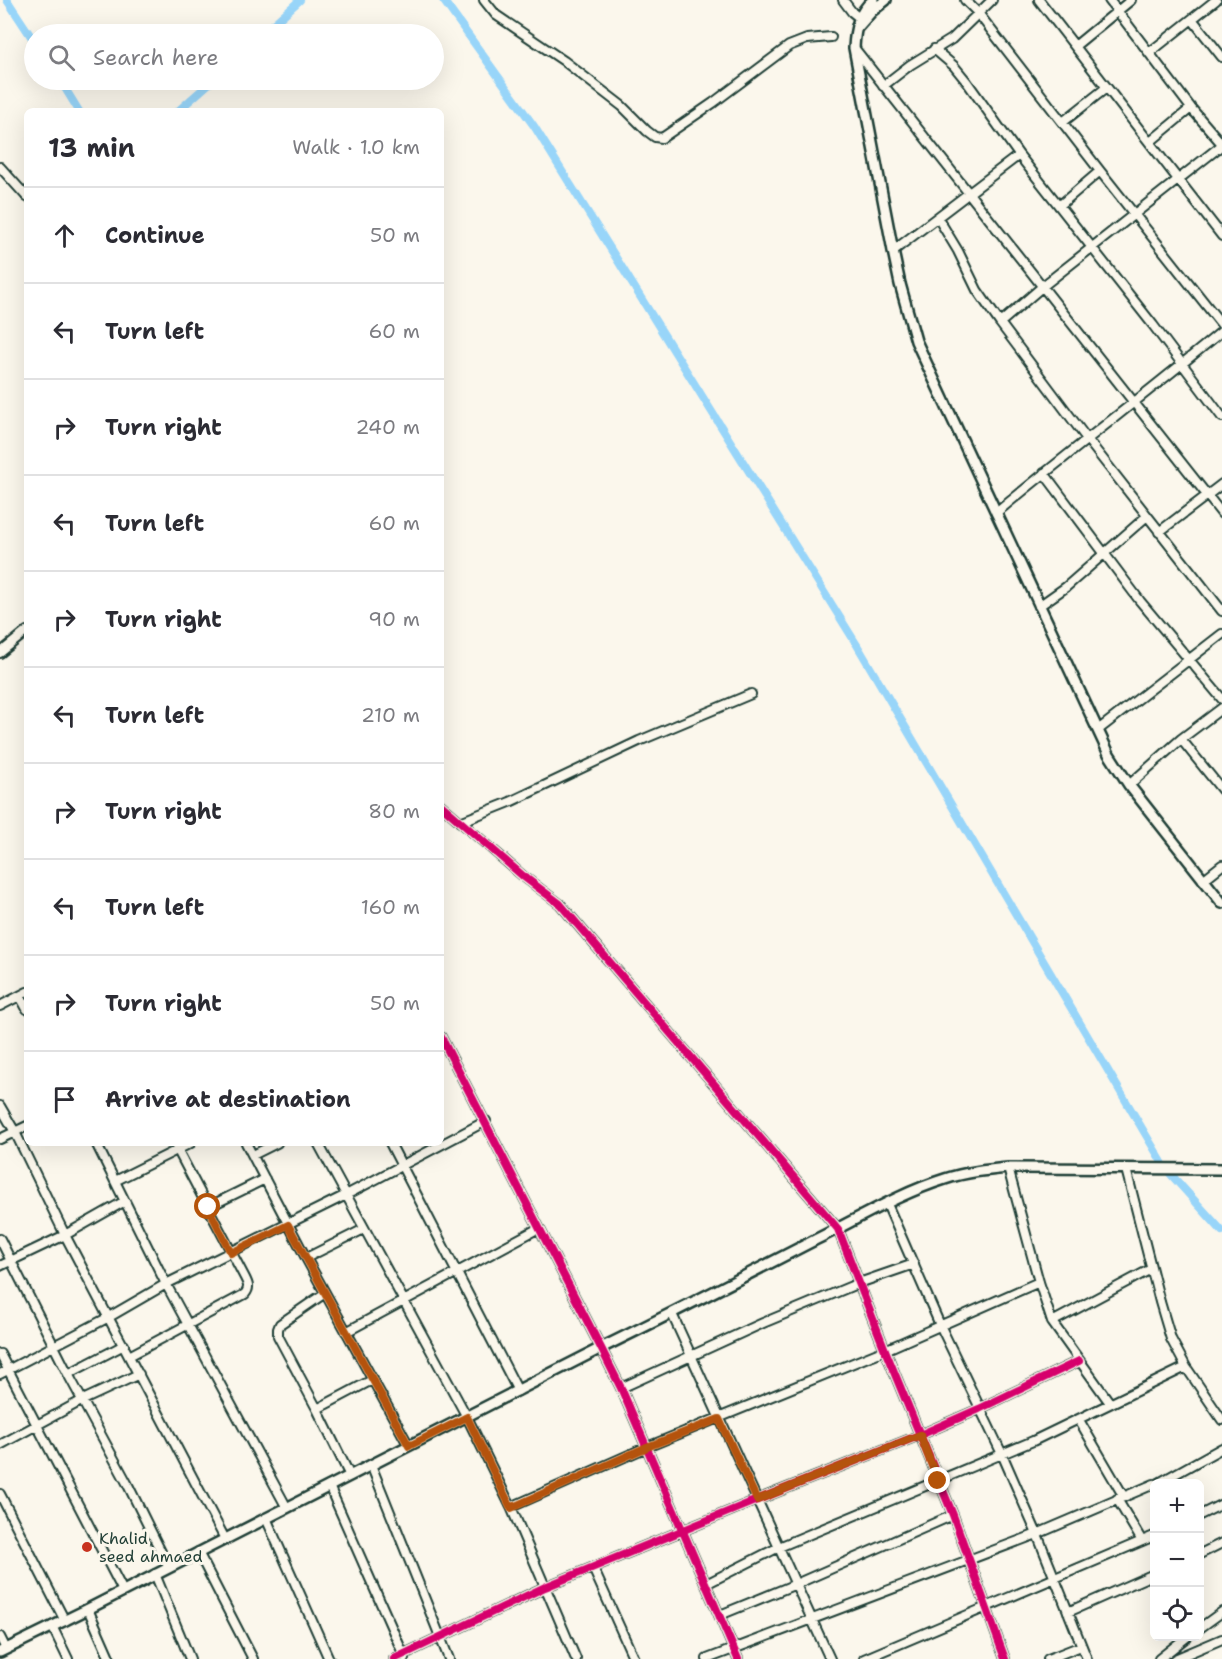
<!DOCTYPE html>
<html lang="en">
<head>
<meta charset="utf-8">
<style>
	body { margin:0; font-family:"Shantell Sans",sans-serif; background:#f7f7f7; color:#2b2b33 }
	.controls { position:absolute; right:18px; bottom:18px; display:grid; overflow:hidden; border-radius:9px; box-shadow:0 6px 24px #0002 }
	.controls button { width:54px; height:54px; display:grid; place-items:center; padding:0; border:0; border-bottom:2px solid #e1e1e2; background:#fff; color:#2b2b33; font:30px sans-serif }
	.stop { position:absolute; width:18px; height:18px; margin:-14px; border:4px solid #b45309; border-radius:50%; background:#fff }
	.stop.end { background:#b45309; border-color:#fff; box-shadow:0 2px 6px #0008 }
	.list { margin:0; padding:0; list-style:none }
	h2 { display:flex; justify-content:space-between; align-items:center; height:78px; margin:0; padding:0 24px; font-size:26px }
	h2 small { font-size:20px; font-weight:400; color:#7c7c81 }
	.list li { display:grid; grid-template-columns:39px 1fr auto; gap:18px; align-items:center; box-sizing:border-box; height:96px; padding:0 24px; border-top:2px solid #e1e1e2 }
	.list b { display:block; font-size:22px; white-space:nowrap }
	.list em { font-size:20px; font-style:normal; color:#7c7c81 }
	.icon { flex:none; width:33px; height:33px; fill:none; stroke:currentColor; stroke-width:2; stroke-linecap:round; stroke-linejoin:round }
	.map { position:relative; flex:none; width:1222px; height:1659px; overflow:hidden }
	.search { position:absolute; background:#fff; box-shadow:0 6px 24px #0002; left:24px; top:24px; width:420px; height:66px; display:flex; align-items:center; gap:15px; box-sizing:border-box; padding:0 21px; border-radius:33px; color:#7c7c81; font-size:22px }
	.panel { position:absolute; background:#fff; box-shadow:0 6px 24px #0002; left:24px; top:108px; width:420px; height:1038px; border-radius:9px }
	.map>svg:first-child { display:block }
</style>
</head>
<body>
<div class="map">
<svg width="1222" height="1659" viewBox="0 0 1222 1659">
	<rect width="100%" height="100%" fill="#fbf7ec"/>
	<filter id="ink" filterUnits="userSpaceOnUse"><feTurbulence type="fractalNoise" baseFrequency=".0167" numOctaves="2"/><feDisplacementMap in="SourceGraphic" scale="12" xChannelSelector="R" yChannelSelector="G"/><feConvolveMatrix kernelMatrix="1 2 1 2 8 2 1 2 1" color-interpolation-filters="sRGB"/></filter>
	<g filter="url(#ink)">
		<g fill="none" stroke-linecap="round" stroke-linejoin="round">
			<path stroke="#98d5f9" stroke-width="8" d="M7,0L34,41
				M443,0L534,126L857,645L1166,1169L1222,1231
				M262,34L300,0
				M60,80L79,111
				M178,111L213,80"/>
			<defs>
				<path id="minor" d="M484,0L496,15L564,61L600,89L622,106L647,131L655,137L662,138L713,103L789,46L807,39L831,37
					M843,0L852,12L862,20
					M965,0L978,13L1100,171L1222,325
					M1039,0L1222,236
					M1109,0L1191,108L1222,144
					M1192,19L1222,57
					M1075,46L1131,0
					M855,49L1222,514
					M934,49L954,66L967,82L1019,155L1153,325L1222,417
					M1149,53L1216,0
					M883,86L910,65L952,39L992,0
					M1063,122L1106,88
					M1150,142L1191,108
					M0,167L27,197
					M1059,206L1100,171
					M938,218L958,251L977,290L1000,323L1087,439L1222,611
					M893,251L1019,155
					M1000,323L1043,286L1222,145
					M1044,473L1140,601L1222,699
					M996,513C1070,451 1148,393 1222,331
					M1159,532L1222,484
					M1039,606L1066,587L1147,516
					M0,653L27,631
					M1098,730L1222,634
					M1181,739L1222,790
					M1129,785L1181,739L1222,708
					M441,805L523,876L560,904L838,1229L885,1350L953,1515L1005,1659
					M460,822L510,802L639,741L751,694
					M1203,880L1222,865
					M20,996L27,1009
					M0,1006L27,992
					M441,1037L601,1348L621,1388L738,1659
					M0,1106L15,1132L65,1235L225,1539
					M0,1139L27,1126
					M96,1143L166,1284L287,1508
					M246,1143L306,1258L409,1446
					M318,1143L467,1417L511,1507L576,1659
					M390,1143L518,1391
					M253,1155L277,1143
					M1008,1168L1039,1282L1052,1322L1110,1403
					M1126,1169L1160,1302L1171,1339L1186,1367L1222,1420
					M115,1181L191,1143
					M887,1204L940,1325L1002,1454L1037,1534L1087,1659
					M208,1207L265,1179
					M0,1239L68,1374L127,1483L169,1568
					M306,1258L364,1229
					M0,1266L65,1235L125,1201
					M325,1293L280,1324L278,1329V1336L317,1409L350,1476
					M672,1314L830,1659
					M1052,1322L1151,1269
					M346,1332L539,1228
					M0,1354L123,1591
					M129,1356L245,1294C250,1288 248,1284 245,1278L174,1143
					M0,1374L109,1317L166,1284L346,1195L486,1121
					M68,1374L124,1345
					M621,1388L763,1323L859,1283L914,1264
					M317,1409L372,1380
					M1079,1420L1124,1497
					M0,1445L83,1400L139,1374
					M371,1465L449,1659
					M1157,1484L1222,1448
					M329,1486L405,1658
					M0,1494L65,1621
					M1117,1499L1142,1541
					M511,1507L647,1447L885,1350L1039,1282
					M1200,1515L1222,1504
					M266,1518L329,1659
					M198,1552L253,1659
					M1200,1554L1222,1543
					M593,1568L634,1659
					M155,1574L190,1659
					M706,1584L779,1547L1033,1441L1186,1367
					M88,1609L110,1659
					M1068,1612L1154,1574
					M720,1615L796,1584L953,1515
					M52,1626L68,1659
					M1200,1628L1222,1612
					M0,1637L6,1649
					M394,1659L545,1587L757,1500L920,1435L979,1409L1079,1361
					M707,1659L1037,1534L1154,1484
					M864,1659L1154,1536
					M1048,1659L1081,1646
					M1159,1659L1188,1636
					M1175,1659L1222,1639"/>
				<path id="major" d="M873,0C858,13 855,29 854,48L893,251L900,284L916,341L1109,754L1129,785L1222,903
					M858,27L872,11L886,0
					M0,1652L88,1609L601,1348C673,1313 743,1277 813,1241C856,1220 900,1193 945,1179C966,1172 987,1170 1008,1168L1222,1169"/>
			</defs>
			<use href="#minor" stroke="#1f3d34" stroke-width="12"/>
			<use href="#major" stroke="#1f3d34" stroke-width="14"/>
			<use href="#minor" stroke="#fbf7ec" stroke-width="8"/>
			<use href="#major" stroke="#fbf7ec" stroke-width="9"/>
			<defs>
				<path id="cycleway" d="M441,805L523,876L560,904L838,1229L885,1350L953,1515L1005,1659
					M441,1037L601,1348L621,1388L738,1659
					M394,1659L545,1587L757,1500L920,1435L979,1409L1079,1361"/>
			</defs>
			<use href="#cycleway" stroke="#fbf7ec" stroke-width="11"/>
			<use href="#cycleway" stroke="#d6006c" stroke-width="8"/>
		</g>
	</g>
	<g fill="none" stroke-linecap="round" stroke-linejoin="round" filter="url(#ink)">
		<path stroke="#b45309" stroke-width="8" d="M208,1207L231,1253L288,1225L409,1446L467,1417L511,1508L647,1447L719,1419L757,1500L920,1435L938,1481"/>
	</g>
	<circle fill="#c8321e" stroke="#fbf7ec" stroke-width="2" cx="87" cy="1547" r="6"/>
	<g text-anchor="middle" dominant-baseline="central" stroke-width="6" stroke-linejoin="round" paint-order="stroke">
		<g font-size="16" fill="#1f3d34" stroke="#fbf7ec" text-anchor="start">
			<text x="99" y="1538">Khalid<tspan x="99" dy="18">seed ahmaed</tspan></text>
		</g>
	</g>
</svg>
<div class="controls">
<button>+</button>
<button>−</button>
<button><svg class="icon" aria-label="locate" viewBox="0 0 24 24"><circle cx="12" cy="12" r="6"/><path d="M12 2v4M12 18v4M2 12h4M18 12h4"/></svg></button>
</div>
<div class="stop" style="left:208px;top:1207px"></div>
<div class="stop end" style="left:938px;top:1481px"></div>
<div class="search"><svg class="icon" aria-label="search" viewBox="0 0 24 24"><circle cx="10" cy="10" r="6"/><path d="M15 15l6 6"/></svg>Search here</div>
<section class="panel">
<h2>13 min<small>Walk · 1.0 km</small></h2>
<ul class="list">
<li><svg class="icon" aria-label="ahead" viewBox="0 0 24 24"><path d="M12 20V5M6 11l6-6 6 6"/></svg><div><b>Continue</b></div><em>50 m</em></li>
<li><svg class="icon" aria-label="left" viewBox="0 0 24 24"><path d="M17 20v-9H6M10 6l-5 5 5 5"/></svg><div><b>Turn left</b></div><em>60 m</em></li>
<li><svg class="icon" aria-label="right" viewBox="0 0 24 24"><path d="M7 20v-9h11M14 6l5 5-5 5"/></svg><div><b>Turn right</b></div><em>240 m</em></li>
<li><svg class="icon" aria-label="left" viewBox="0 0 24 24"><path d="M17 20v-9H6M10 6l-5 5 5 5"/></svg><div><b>Turn left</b></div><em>60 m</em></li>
<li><svg class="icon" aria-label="right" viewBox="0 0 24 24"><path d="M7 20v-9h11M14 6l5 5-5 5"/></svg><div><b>Turn right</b></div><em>90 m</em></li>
<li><svg class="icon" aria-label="left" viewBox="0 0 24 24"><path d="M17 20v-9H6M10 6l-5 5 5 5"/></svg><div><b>Turn left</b></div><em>210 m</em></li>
<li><svg class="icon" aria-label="right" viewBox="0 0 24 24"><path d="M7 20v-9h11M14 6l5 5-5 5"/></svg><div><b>Turn right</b></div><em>80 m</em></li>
<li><svg class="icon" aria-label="left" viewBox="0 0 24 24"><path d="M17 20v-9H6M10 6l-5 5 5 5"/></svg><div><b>Turn left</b></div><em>160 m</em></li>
<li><svg class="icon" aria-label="right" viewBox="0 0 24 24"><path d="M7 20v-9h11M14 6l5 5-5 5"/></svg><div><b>Turn right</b></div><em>50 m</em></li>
<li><svg class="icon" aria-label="arrive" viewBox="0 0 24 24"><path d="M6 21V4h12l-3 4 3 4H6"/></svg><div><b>Arrive at destination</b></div></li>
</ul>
</section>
</div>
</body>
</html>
